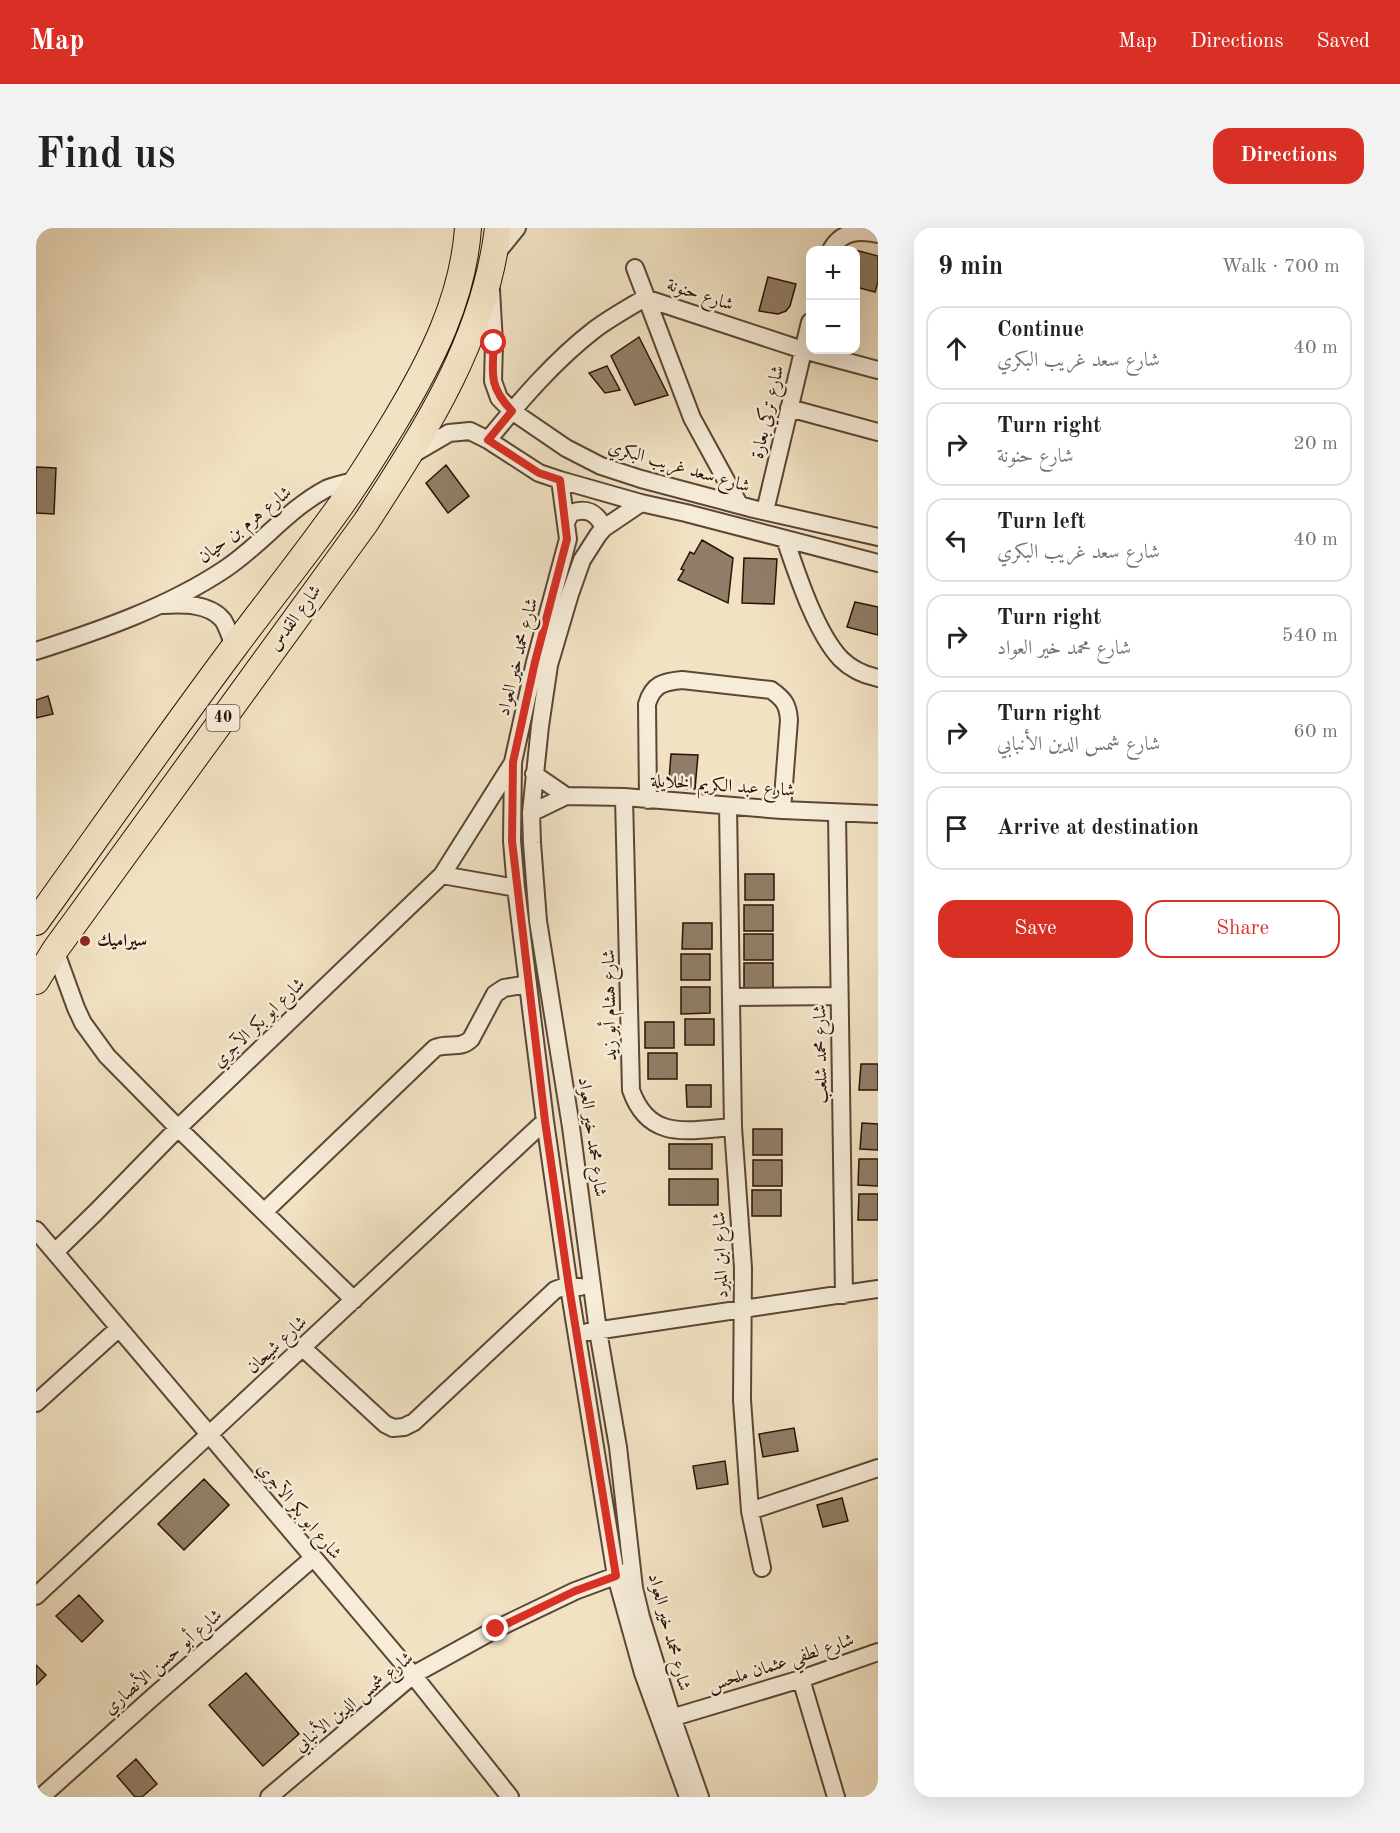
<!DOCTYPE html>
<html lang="en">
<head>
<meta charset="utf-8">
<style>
	body { margin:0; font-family:"Old Standard TT",Amiri,serif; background:#f2f2f2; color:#222 }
	.controls { position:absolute; right:18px; top:18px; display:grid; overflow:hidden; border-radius:12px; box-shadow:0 6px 24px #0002 }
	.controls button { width:54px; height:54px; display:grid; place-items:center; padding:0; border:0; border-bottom:2px solid #e0e0e0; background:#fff; color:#222; font:30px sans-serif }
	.stop { position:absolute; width:18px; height:18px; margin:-14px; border:4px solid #d93025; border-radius:50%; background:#fff }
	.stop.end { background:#d93025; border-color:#fff; box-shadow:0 2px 6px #0008 }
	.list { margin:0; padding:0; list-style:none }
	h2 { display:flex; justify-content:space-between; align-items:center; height:78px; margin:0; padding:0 24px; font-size:26px }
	h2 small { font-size:20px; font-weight:400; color:#767676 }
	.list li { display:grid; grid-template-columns:39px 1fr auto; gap:18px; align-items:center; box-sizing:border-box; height:84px; margin:0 12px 12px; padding:0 12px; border:2px solid #e0e0e0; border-radius:18px }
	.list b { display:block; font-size:22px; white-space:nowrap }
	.list p { margin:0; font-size:20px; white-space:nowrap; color:#767676 }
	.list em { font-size:20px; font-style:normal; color:#767676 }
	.actions { display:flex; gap:12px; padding:18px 24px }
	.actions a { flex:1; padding:14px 0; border:2px solid #d93025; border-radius:18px; text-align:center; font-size:21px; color:#d93025 }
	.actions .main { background:#d93025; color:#fff }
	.icon { flex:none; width:33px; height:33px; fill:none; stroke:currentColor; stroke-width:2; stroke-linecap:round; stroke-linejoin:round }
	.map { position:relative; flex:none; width:842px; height:1569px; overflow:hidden; border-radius:18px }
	header { display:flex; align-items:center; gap:36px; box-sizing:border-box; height:84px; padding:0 30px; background:#d93025; color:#fff }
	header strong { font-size:28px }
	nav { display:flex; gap:33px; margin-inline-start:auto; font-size:21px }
	.intro { display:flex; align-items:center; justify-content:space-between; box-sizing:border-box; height:144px; padding:0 36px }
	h1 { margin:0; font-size:42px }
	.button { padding:15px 27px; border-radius:18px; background:#d93025; color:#fff; font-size:21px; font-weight:700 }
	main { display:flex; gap:36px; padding:0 36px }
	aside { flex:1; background:#fff; border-radius:18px; box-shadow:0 6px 24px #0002 }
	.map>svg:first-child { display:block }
</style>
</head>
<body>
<header>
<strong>Map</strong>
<nav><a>Map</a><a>Directions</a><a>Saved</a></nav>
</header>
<div class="intro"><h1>Find us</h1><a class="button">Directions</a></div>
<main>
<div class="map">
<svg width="842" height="1569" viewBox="0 0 842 1569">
	<rect width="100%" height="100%" fill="#f1e2c3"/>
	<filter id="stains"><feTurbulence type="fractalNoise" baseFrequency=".00333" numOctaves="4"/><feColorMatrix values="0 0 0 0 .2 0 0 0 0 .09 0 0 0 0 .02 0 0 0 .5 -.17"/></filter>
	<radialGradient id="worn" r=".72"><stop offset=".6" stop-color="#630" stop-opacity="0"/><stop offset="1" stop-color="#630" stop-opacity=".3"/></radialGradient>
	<path fill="#917e68" stroke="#2a1206" stroke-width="1.5" d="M819,22L842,28V54L839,64L820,59Z
		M732,49L760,56L754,78L750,83L742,86L723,83Z
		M603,109L632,167L599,177L575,128Z
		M571,138L584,162L569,165L553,145Z
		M410,237L433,268L412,285L390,255Z
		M0,239L20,240L18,286L0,285Z
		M666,312L697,330L692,375L642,352L648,342L645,341L654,324L658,326Z
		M708,330L741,331L738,376L706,375Z
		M819,374L842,379V407L811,399Z
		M12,468L17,486L0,490V472Z
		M635,526L662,527L659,561L643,560L637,557L633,551Z
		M709,646H738V672H709Z
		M708,677H737V703H708Z
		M647,695H676V721H646Z
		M708,706H737V732H708Z
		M645,726H674V752H645Z
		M708,735H737V761H708Z
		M645,759H674V785L645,786Z
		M649,791H678V817H649Z
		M609,794H638V820H609Z
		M612,825H641V851H612Z
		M825,836H842V862H823Z
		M650,857H675V879H651Z
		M826,895L842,896V922L824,921Z
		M717,901H746V927H717Z
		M633,916H676V941H633Z
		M823,931H842V958L822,957Z
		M717,932H746V958H717Z
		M633,951H682V977H633Z
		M716,962H745V988H716Z
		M823,966H842V992H822Z
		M758,1200L762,1223L727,1229L723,1206Z
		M689,1233L692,1256L661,1261L657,1238Z
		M168,1251L193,1277L148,1322L122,1296Z
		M806,1270L812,1293L787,1299L781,1277Z
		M43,1367L67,1393L46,1414L20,1388Z
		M0,1437L10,1447L0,1457Z
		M210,1445L263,1506L227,1538L173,1477Z
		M100,1531L121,1556L106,1569H99L81,1548Z"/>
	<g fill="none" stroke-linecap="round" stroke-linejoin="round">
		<defs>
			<path id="minor" d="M795,22C805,3 823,2 842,6
				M459,27L481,0
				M599,40L656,190L703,276
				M455,62L458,115L457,153L463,170L476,183L530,220L565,238L605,251L718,281L842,309
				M753,180L842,204
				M452,212C484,173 518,133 558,102C574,90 592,80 609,70L767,122L842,142
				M377,226L413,205L434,203L452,212L503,245L524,252L605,275L650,285L842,335
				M524,252L532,311L499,434L477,534L476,613L480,660L509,893L533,1059L580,1348L607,1445L652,1569
				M605,275L568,300L562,307L546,332L534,366L513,437L504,498L495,585L496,615L502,693L535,899L562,1103L582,1219L598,1360L605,1389L636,1489L664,1569
				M729,283L774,94
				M530,294L535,285C551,279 561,285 568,300
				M749,311C761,346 780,405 805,431C815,441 828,447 842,450
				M127,377C147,376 173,375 187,392C192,400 195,410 198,419
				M0,423C65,402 132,379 189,341C225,317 252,281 290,261C299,257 311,255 321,252
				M498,546L530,568
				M588,569L595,862C613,914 653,902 697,899
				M612,572L611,476C617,456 627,454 646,452L735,462C748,471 752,477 753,492L746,582
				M692,578L697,899L707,1040L706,1172L714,1283L726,1340
				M495,585L530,568L588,569L746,582L842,586
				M801,585L808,1067
				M406,647L480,660
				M19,722L40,780L47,795L71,828L142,900L318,1072
				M695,769L803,768
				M229,983L399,820C412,814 424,822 435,811L459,766L468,760L492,756
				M0,1002L377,1447L474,1569
				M19,1024L60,984L142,900L406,647L476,536
				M552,1104L842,1061
				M267,1120L349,1196L357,1200L368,1199L378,1194L519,1062L527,1059H544
				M0,1175L83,1100
				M714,1283L842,1240
				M0,1368L509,893
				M765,1451L800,1569
				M625,1493L765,1451L842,1424
				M5,1569L118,1468L277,1330
				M233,1569L377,1447L460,1401L539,1363L590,1344"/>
			<path id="highway" d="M0,694C66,602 131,509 199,418C234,371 271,325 305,277C324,250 342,221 359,193C395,133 427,71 432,0
				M0,753L19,722L330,294C390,201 448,113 462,0"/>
		</defs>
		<use href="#minor" stroke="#5c4635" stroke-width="20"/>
		<use href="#highway" stroke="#2a1206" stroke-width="28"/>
		<use href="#minor" stroke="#f6ecd8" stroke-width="16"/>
		<use href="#highway" stroke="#f1e2c3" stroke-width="26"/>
	</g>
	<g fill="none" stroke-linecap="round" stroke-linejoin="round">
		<path stroke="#d93025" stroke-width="8" d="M458,115C456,146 453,159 476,183L452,212L503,245L524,252L531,311L499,434L477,534L476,613L509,893L533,1059L580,1348L539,1363L460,1401"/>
	</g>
	<circle fill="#8f2418" stroke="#f6ecd8" stroke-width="2" cx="49" cy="713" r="6"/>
	<g text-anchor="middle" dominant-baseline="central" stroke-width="5" stroke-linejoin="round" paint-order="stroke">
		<rect fill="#f6ecd8" stroke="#675345" stroke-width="1.5" x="170.5" y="477" width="33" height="26" rx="4.5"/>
		<g font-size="16" font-weight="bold" fill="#2a1206">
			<text x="187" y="490">40</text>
		</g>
		<g font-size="18" fill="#2a1206" stroke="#f6ecd8">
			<text transform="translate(664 67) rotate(18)">شارع حنونة</text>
			<text transform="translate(732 184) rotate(-77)">شارع تركي بعارة</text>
			<text transform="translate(643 239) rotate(16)">شارع سعد غريب البكري</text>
			<text transform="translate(209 297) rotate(-38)">شارع هرم بن حيان</text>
			<text transform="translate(259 390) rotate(-54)">شارع القدس</text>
			<text transform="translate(482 429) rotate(-76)">شارع محمد خير العواد</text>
			<text transform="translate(687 558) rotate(4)">شارع عبد الكريم الخلايلة</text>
			<text transform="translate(574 777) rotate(-91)">شارع هشام أبو زيد</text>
			<text transform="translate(223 795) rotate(-44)">شارع ابو بكر الآجري</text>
			<text transform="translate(785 826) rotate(-91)">شارع محمد شلعب</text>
			<text transform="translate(556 909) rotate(82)">شارع محمد خير العواد</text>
			<text transform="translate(685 1027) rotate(-92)">شارع ابن المبرد</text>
			<text transform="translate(241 1117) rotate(-43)">شارع شيحان</text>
			<text transform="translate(263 1283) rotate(50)">شارع ابو بكر الآجري</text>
			<text transform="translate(633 1404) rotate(75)">شارع محمد خير العواد</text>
			<text transform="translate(127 1434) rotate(-41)">شارع أبو حسن الأنصاري</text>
			<text transform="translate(745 1435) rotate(-18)">شارع لطفي عثمان ملحس</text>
			<text transform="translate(318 1474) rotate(-39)">شارع شمس الدين الأنبابي</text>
		</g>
		<g font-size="18" font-weight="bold" fill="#2a1206" stroke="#f6ecd8" text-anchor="start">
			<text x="61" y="713">سيراميك</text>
		</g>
	</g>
	<rect width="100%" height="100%" filter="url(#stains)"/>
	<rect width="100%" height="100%" fill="url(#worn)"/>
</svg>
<div class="controls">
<button>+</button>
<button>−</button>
</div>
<div class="stop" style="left:458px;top:115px"></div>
<div class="stop end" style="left:460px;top:1401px"></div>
</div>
<aside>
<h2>9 min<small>Walk · 700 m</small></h2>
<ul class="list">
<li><svg class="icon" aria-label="ahead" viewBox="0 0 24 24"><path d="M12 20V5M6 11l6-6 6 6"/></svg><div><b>Continue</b><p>شارع سعد غريب البكري</p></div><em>40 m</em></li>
<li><svg class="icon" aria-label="right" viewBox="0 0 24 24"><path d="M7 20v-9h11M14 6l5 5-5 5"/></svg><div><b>Turn right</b><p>شارع حنونة</p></div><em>20 m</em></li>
<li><svg class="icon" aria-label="left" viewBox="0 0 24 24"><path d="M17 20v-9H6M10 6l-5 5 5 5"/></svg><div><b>Turn left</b><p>شارع سعد غريب البكري</p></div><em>40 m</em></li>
<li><svg class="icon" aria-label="right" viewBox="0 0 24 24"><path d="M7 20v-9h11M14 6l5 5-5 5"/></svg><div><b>Turn right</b><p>شارع محمد خير العواد</p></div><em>540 m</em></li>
<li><svg class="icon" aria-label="right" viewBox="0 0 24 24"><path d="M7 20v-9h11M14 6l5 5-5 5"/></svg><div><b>Turn right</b><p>شارع شمس الدين الأنبابي</p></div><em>60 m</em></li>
<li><svg class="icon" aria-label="arrive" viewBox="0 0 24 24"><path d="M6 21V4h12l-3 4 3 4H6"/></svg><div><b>Arrive at destination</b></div></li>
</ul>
<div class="actions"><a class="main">Save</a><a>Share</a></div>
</aside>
</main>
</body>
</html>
